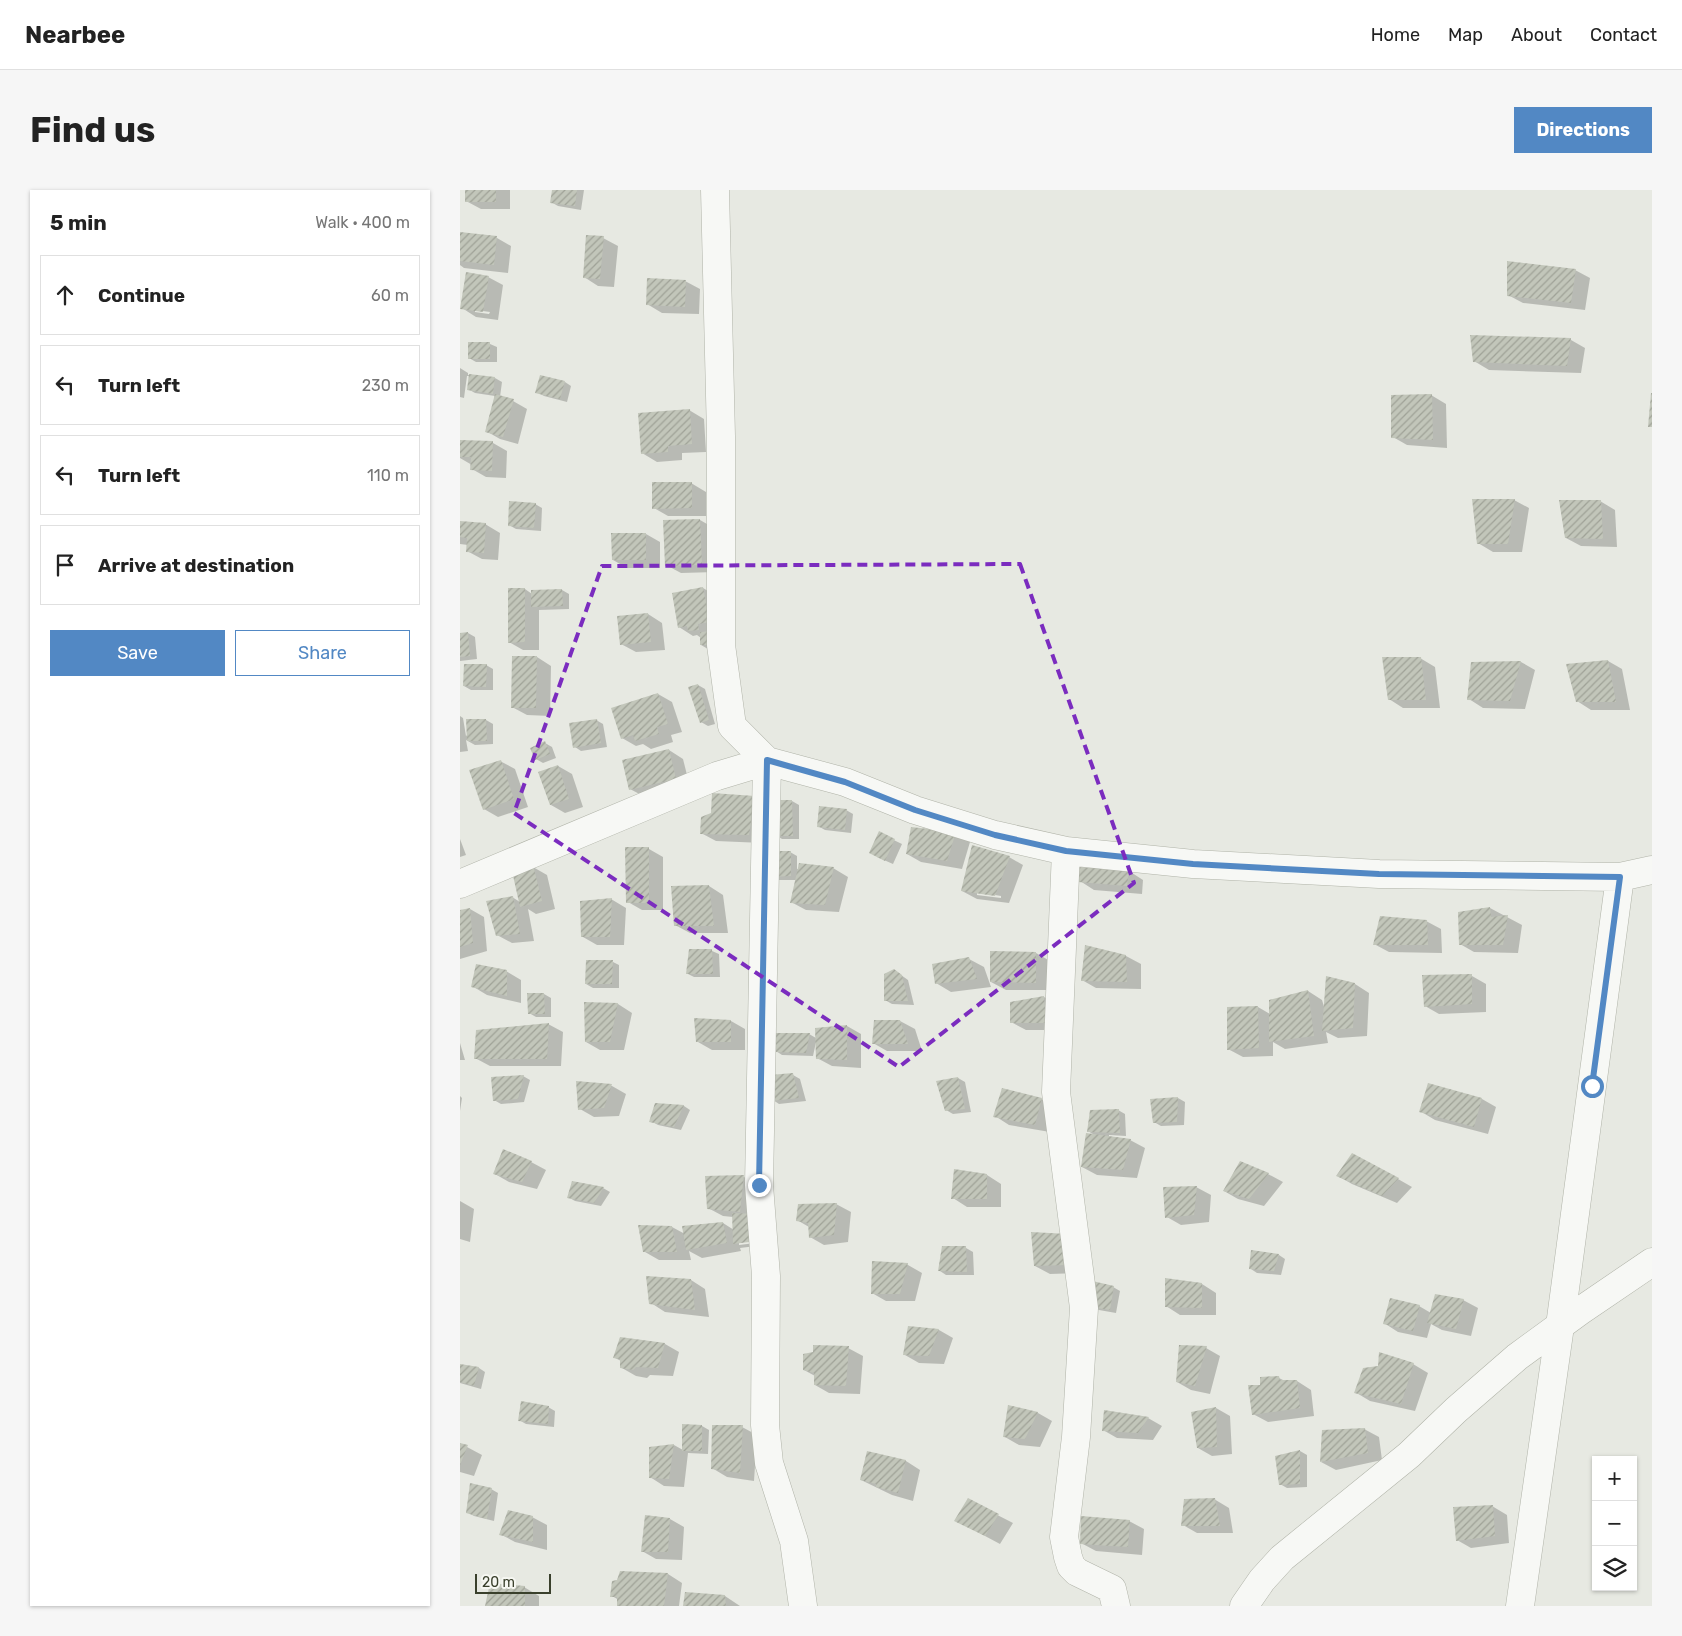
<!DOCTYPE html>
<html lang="en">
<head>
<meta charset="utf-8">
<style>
	body { margin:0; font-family:Rubik,sans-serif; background:#f6f6f6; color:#222 }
	.controls { position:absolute; right:15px; bottom:15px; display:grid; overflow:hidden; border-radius:0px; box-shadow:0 1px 4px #0004 }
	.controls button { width:45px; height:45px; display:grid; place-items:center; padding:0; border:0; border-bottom:1px solid #e0e0e0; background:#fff; color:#222; font:25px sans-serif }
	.scale { position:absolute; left:15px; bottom:12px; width:76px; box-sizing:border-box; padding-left:5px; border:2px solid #3a402c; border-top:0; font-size:14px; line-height:18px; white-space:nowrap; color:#3a402c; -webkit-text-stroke:4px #f6f7f2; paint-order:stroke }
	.stop { position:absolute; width:15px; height:15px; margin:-11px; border:4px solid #5288c4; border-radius:50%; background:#fff }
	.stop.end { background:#5288c4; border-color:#fff; box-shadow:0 1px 5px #0008 }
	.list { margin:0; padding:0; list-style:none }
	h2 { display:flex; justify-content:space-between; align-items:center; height:65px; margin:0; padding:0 20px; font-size:21px }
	h2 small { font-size:16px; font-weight:400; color:#767676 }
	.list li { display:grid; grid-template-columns:32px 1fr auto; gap:15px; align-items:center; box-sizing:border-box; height:80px; margin:0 10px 10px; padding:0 10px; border:1px solid #e0e0e0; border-radius:0px }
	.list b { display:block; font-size:19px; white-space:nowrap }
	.list em { font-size:16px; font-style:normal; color:#767676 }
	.actions { display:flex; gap:10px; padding:15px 20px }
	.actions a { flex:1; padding:11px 0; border:1px solid #5288c4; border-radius:0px; text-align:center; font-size:18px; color:#5288c4 }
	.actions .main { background:#5288c4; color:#fff }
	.icon { flex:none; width:28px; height:28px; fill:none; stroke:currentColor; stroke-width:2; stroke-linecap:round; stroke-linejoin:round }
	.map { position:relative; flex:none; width:1192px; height:1416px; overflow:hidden; border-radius:0px }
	header { display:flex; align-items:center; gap:30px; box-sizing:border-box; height:70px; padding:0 25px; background:#fff; border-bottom:1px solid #e0e0e0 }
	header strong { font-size:24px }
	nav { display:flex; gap:28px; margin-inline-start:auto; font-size:18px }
	.intro { display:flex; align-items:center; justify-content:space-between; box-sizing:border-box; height:120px; padding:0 30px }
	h1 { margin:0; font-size:35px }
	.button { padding:12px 22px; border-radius:0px; background:#5288c4; color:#fff; font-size:18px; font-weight:700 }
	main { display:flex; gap:30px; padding:0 30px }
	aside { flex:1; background:#fff; border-radius:0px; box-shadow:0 1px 4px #0004 }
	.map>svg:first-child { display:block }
</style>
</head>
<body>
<header>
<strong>Nearbee</strong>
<nav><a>Home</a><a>Map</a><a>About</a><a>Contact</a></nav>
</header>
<div class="intro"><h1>Find us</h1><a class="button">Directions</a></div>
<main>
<aside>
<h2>5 min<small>Walk · 400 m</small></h2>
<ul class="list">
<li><svg class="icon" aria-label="ahead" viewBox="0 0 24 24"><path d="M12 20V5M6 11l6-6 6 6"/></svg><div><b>Continue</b></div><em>60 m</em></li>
<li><svg class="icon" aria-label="left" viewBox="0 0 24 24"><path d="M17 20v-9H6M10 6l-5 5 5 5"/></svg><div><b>Turn left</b></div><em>230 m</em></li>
<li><svg class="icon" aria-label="left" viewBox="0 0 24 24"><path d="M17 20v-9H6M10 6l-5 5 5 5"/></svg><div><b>Turn left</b></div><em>110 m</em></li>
<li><svg class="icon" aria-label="arrive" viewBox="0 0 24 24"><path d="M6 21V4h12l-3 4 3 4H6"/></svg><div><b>Arrive at destination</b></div></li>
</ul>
<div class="actions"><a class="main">Save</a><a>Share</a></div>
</aside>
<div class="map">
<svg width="1192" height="1416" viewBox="0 0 1192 1416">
	<defs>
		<pattern id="building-hatch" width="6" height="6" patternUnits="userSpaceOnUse" patternTransform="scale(1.25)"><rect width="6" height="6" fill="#c2c6ba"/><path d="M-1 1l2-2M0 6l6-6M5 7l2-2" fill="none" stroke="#9fa297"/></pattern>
	</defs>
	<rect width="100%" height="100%" fill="#e7e9e2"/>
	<path fill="#0003" fill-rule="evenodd" d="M6,0H50V19H21L6,11Z
		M93,0H124L121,20L98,16L91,12Z
		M0,44L37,48L51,56L48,83L4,78L0,75Z
		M143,48L158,56L154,97L138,96L124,87Z
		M1115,80L1130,88L1125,120L1063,113L1048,105Z
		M28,87L43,95L38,130L16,127L2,118ZM15,120L30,122L29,124L15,122Z
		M225,91L240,99L239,124L202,123L187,114Z
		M1111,150L1125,158L1121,183L1029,180L1014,171Z
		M9,153L30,154L37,157V172H16L9,168Z
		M0,178L8,183V185L35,188L42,192L40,207L53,211L67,219L58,254L40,249L26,241L35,206L15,203L8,199L10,186H7L4,208L0,207Z
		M105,192L111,196L107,212L84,206L77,202Z
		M971,205L986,214L987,258L947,255L933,247Z
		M229,220L244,229L246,262L222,263V270L197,272L182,263Z
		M0,251L33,253L47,261L46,288L26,287L12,279V275L0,268Z
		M231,293L246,302V326H208L194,318Z
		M1054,310L1069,318L1062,362H1033L1018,353Z
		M1140,311L1155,320L1157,357L1121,356L1106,348Z
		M75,314L82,318L81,341L56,339L49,335Z
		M240,330L254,338L256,382L221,383L206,375Z
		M0,333L25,334L40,343L38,370L22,369L7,361L8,355L0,354Z
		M186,344L200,352V378H167L153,370Z
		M243,398L258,407L248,459L241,455V448L237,445L233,446L219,437Z
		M65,399L72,404L102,400L109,404V419L79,420V460H63L49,452Z
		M188,424L202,433L205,460L176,462L161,454Z
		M8,443L15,447L17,469L0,471V444Z
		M77,467L91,476L90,526L67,525L52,517Z
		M960,468L975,477L980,518H943L929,509Z
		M1148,471L1162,479L1170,520H1131L1117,511Z
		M1061,472L1075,480L1065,519L1023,518L1009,509L1012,473Z
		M26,475L33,479V500H11L4,496Z
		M238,495L245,499L255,534L248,536L241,532Z
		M198,504L212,512L222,542L211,545L213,552L191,559L183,554L176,556L162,548Z
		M0,526L3,528L6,546L26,530L33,534V554L15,555L6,550L8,561L0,562Z
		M136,530L143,534L147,557L121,561L115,557Z
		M85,553L92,557L96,568L83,573L76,569Z
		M209,560L223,569L230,597L185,607L170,599Z
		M40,571L55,579L68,617L38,627L24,619Z
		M98,576L112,584L123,617L105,623L91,615Z
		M295,607L303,653L256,651L241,643Z
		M332,611L339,615V649H322L316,645Z
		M386,620L393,624L391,643L365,640L358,636Z
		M419,643L442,654L433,674L417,667Z
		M496,644L510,652L502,679L461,672L447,664Z
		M0,649L6,665L0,667Z
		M166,659H189L203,667V720H182L168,712Z
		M330,662L337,666V679L373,678L388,687L379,722L346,720L331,712L336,690H317L311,686Z
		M549,667L563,675L549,713L517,709L502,701ZM517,702L541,706V708L517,705Z
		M73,677L87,685L95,719L76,724L68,719L74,751L52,753L37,745L52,707L60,712Z
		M669,681L683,690L682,704L634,700L620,691Z
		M249,696L263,705L268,743H230L215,735Z
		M151,709L166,718L164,755H137L123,747Z
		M1030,718L1062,735L1058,763L1014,762L1000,754L999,723Z
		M10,719L24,727L27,761L0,769V721Z
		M966,731L981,739L982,763L929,762L914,754Z
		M252,761L259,764L260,787H234L228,784Z
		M576,763L590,771V800H546L531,792Z
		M666,766L681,774V799L636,798L622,790Z
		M509,769L524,777L531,797L491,802L476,793Z
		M153,772L159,775V798H133L126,794Z
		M434,780L448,790L454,815L432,814L425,810Z
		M46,781L61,790V813L27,805L12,796Z
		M964,786H1012L1026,794V822L979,824L965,816Z
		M895,794L909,803L907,846L878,848L866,842L868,853L825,859L813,852V866L783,867L768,859L798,817L810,824L848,801L862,810L865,820Z
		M84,804L91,808V827H76L69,823Z
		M584,807L598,815L600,840H566L551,832Z
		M125,813L158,814L172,823L164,860H140L126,852Z
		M271,831L285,839V860H252L238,852Z
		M440,831L455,839L462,861H427L413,853Z
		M88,834L103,842L101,876H30L15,868Z
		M387,836L401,844V878L372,876L357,868L356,852L353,866L322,865L316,861L349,844L356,848Z
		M0,853L5,870H0Z
		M333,885L340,889L346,911L319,914L313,910Z
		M63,886L70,890L64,912L41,914L34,910Z
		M498,888L505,892L511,922L493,924L486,920Z
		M117,892L152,896L166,904L159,926L134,927L120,919Z
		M968,895L1022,909L1036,917L1028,944L975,930L960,921Z
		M0,906L2,908L0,921Z
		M718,908L725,912L724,935L701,936L694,932L691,910Z
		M581,909L596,917L590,942L549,935L535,926Z
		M196,914L224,916L230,920L221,940L198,935L191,931Z
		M658,920L665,924L666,946L649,945V947L670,950L685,958L677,988L637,985L622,977L636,946L628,941Z
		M892,965L938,989L952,997L937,1013L892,994L878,986Z
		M71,972L86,980L77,999L49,992L35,984Z
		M781,973L808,984L823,992L804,1016L778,1009L764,1001Z
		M527,985L541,994V1017H507L493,1008Z
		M246,987H284L298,995L295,1025L304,1029V1055L280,1058L281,1061L242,1068L229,1061L231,1070H199L185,1062L179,1036L212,1037L225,1044L224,1037L263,1033L274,1040L273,1027L263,1026L248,1018ZM303,1049V1052L279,1055V1052Z
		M113,993L143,998L150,1002L141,1016L115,1011L108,1007Z
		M736,997L751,1005L749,1032L721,1035L707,1027Z
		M0,1011L14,1019L10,1052L0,1049Z
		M376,1014L391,1022L388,1052L364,1055L350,1047L349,1037L337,1030Z
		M572,1043L620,1083L590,1084L575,1076Z
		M506,1058L513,1062L514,1085H486L480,1081Z
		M819,1065L825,1069L821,1085L797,1083L791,1079Z
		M413,1073L448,1075L462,1083L455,1111H426L412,1103Z
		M231,1090L245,1099L249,1127L205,1122L191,1113Z
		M742,1094L756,1103V1125H720L706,1116Z
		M653,1097L660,1101L656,1123L639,1120L632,1116Z
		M1003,1110L1018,1118L1011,1146L982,1140L971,1134L967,1148L938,1142L924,1133L959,1116L971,1123Z
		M449,1137L479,1140L493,1148L484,1174L459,1173L445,1165Z
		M160,1148L205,1154L219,1162L213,1186L190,1185L187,1188L176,1186L162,1178L161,1171L155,1168Z
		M388,1158L403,1166L400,1204L369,1203L355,1195V1186L344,1180Z
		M746,1158L760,1166L750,1204L731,1200L717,1192Z
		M953,1174L968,1183L955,1221L910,1211L895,1202Z
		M0,1175L19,1178L25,1182L21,1199L0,1193Z
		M819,1188L825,1191H837L851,1200L854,1226L808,1232L793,1224L801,1197Z
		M549,1216L578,1223L592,1231L580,1257L559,1255L545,1247Z
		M88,1217L95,1221L94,1237L66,1234L59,1230Z
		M756,1218L770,1226L772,1264L752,1266L738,1258Z
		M688,1228L702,1236L693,1250L657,1248L643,1240Z
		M242,1236L249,1240L248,1264L228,1263L224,1297L204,1296L190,1287L214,1255L223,1260Z
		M282,1237L297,1245L294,1291L267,1287L252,1278Z
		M904,1239L919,1247L922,1270L876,1280L861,1272Z
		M0,1254L7,1257L22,1265L14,1286L0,1282Z
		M840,1261L847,1265V1297L827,1298L820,1294Z
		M408,1263L446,1271L460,1280L453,1311L432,1305L401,1290Z
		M31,1299L38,1303L34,1331L14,1326L7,1322Z
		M754,1309L769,1318L773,1343H737L723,1335Z
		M508,1310L553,1333L540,1354L510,1338Z
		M1032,1316L1047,1325L1049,1353L1011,1358L997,1350Z
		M72,1327L87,1335V1360L55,1352L40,1344Z
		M210,1329L224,1337L222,1370L196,1369L182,1361Z
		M669,1331L684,1339L682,1365L636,1361L621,1353Z
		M161,1382L208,1384L222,1393L219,1416H158L159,1410L152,1406Z
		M64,1397L79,1406V1416H26Z
		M265,1406L280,1416H224Z"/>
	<path fill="url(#building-hatch)" d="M5,0H36V12H5Z
		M92,0H117L115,16L90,13Z
		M0,42L37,46L34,75L0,71Z
		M126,45L144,46L140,89L123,88Z
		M1047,71L1116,79L1111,113L1047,106Z
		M6,82L29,86L23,122L0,119Z
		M187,88L226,90L225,117L186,115Z
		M1010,145L1111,148L1107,176L1013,172Z
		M8,152H30V169H8Z
		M9,184L35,187L33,204L7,200Z
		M80,185L105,191L100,209L75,203Z
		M1191,203H1192V237H1188Z
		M35,204L54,209L43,247L25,242Z
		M972,204L973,250L931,248V205Z
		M230,219L232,254L208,256V262L181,264L178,223Z
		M0,250L33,251L32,281L10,280L11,267H0Z
		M192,292H232V318L192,319Z
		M1012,309H1055L1048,354H1017Z
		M1099,310H1141L1143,349L1105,348Z
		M49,311L76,313L74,338L48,336Z
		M240,329L242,375L205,376L203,330Z
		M0,331L26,333L24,363L6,362L7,348L0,347Z
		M151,343H186V370H152Z
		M243,397L250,432L238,434L239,440L228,441L227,436L218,438L212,403Z
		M48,398H65V452L48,453Z
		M102,399L103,416L71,417V400Z
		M188,423L191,452L160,455L157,426Z
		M252,441V455H240V442Z
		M8,442L10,466L0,467V443Z
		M52,466H77L76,518H51Z
		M922,467H961L966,510H928Z
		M1148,470L1156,512H1116L1106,474Z
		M1061,471L1050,511L1007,510L1011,472Z
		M4,474H27L26,497L3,496Z
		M238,494L249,530L240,533L228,497Z
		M198,503L208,534L197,537L199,544L175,551L173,545L161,549L151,518Z
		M6,529H26L27,551H7Z
		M137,529L141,553L113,558L109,533Z
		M85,551L90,564L75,570L70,558Z
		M209,559L216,589L169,600L162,570Z
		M41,570L54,609L23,620L9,580Z
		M98,575L109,609L90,615L78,582Z
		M252,603L295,606L289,645L240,644L241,627L251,623Z
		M314,610H332L333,646H314Z
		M359,616L387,619L385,640L357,637Z
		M451,637L496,642L487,671L446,664Z
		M419,641L435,649L425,671L409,663Z
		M512,655L550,666L535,706L501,701Z
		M165,657H189V713H166Z
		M315,661H331V686L309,687Z
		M339,673L374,677L365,715L330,713Z
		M73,675L82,711L60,717L52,681Z
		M618,677L669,680L667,696L618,692Z
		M249,695L254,736H214L211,696Z
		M53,706L60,744L36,746L26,711Z
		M152,708L150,747H121L120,711Z
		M1030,717L1031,727L1048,725L1043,755H999L998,722Z
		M10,718L13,753L0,757V720Z
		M920,726L967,730L968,755H913Z
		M625,755L666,765L667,792L621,791Z
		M229,759H252L253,784H226Z
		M530,761L576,762V793L530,792Z
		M509,767L517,789L475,794L472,774Z
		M126,770H153L152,794H125Z
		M16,774L47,780V806L11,797Z
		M434,779L442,785L448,811H424V784Z
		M1012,784V814L964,817L962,785Z
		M866,786L895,793L893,838L862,841Z
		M848,800L854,846L809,852V810Z
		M67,803H84L85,824H68Z
		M584,806L586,833H550V812Z
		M124,812L158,813L150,852H125Z
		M798,816L799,858L767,860V817Z
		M234,828L271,830V852H236Z
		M414,830H440L448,854H412Z
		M89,833L87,869H14L16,840Z
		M387,835V870L356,869L355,838Z
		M316,843H350L346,863L314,862Z
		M333,883L339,908L311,911L310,885Z
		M64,885L58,909L33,911L31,887Z
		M498,887L505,919L485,921L476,891Z
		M116,891L152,894L144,918L118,920Z
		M968,893L1022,908L1014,937L959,922Z
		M542,898L582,908L575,935L533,927Z
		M718,907L717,932L693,933L690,909Z
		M195,913L224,915L214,937L189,932Z
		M659,919L660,943L627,942L630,920Z
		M626,943L671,949L663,980L621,977Z
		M43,959L72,971L62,992L33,984Z
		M892,963L939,988L922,1006L876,986Z
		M780,971L809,983L789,1009L763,1001Z
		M494,979L527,984V1009H491Z
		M284,985L280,1022L247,1019L245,986Z
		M112,991L144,997L134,1013L107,1008Z
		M737,996L734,1025L705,1028L703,997Z
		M377,1013L374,1045L349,1048L348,1033L336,1031L338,1014Z
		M272,1023L297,1024V1051L273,1054Z
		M263,1032L267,1053L226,1060L222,1036Z
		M178,1035L212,1036L217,1062H183Z
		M571,1042L608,1044L606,1075L574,1076Z
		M482,1056H506L507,1082L478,1081Z
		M791,1060L819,1064L814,1081L789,1079Z
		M412,1071L448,1073L440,1104H411Z
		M186,1086L231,1089L235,1120L189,1114Z
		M705,1088L742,1093V1118L705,1117Z
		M628,1090L654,1096L650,1120L631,1117Z
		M975,1104L1004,1109L996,1139L967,1133Z
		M930,1108L960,1115L953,1141L923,1134Z
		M448,1136L479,1139L469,1166L443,1165Z
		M160,1147L205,1153L198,1178L176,1177L173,1180L160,1178V1169L153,1168Z
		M353,1155L389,1156L386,1196L354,1195V1183L343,1180V1164L353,1162Z
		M719,1155L747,1156L735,1196L716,1192Z
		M919,1162L954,1173L941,1214L894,1203L903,1178L918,1176Z
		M0,1174L19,1177L14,1196L0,1192Z
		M819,1186L820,1190H837L840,1218L792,1225L788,1195H800V1187Z
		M61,1211L89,1216L88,1234L58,1231Z
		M548,1215L578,1222L565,1249L543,1247Z
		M756,1217L757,1257L737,1258L731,1222Z
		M644,1220L689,1227L678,1243L642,1241Z
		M222,1234L242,1235V1261H222Z
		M252,1235H283L280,1283L251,1279Z
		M905,1238L908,1263L860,1272L862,1240Z
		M0,1253L8,1255L0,1275Z
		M214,1254L209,1289L189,1288V1257Z
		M840,1260V1294L819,1295L815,1266Z
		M407,1261L446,1270L438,1303L416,1297V1294L400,1290Z
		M10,1293L32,1298L27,1329L6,1323Z
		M508,1308L539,1324L525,1346L494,1331Z
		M755,1308L760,1336H721L724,1309Z
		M1033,1315L1035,1346L996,1351L993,1317Z
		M48,1320L73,1326V1352L39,1345Z
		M185,1325L210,1328L208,1362H181Z
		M621,1326L670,1330L668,1357L620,1354Z
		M160,1381L208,1383L204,1416H157V1407H150L152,1391L157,1390Z
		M30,1393L65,1396V1416H25Z
		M225,1402L265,1405L266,1416H223Z"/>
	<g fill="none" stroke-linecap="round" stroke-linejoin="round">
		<defs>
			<path id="minor" d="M255,0L261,246V455L272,536L307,571L385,592L455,620L535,645L606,661L733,674L919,684L1160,687L1192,680
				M307,571L299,995L306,1086L305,1235L309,1273L334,1351L343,1416
				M606,661L596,902L624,1118L616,1247L604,1347L608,1367L611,1376L617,1382L652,1399L656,1416
				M0,694L257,586L307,571
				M784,1416L802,1390L822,1368L949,1265L996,1220L1057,1167L1120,1121L1192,1072
				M1060,1416L1100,1136L1160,687"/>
		</defs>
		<use href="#minor" stroke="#b0b3a8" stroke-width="29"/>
		<use href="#minor" stroke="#f7f8f5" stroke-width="28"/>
	</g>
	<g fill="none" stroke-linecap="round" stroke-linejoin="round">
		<path stroke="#5288c4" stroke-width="6" d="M299,995L307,570L385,592L455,620L535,645L606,661L733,674L919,684L1160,687L1132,896"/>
	</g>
	<path fill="none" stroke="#7b2cbf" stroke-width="4" stroke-dasharray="10 6" stroke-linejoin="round" d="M560,374L674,693L439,877L54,623L142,376Z"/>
</svg>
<div class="controls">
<button>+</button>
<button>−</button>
<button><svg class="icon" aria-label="layers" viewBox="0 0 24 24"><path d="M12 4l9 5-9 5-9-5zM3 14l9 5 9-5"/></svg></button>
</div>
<div class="scale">20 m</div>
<div class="stop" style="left:1132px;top:896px"></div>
<div class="stop end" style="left:299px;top:995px"></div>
</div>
</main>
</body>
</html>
